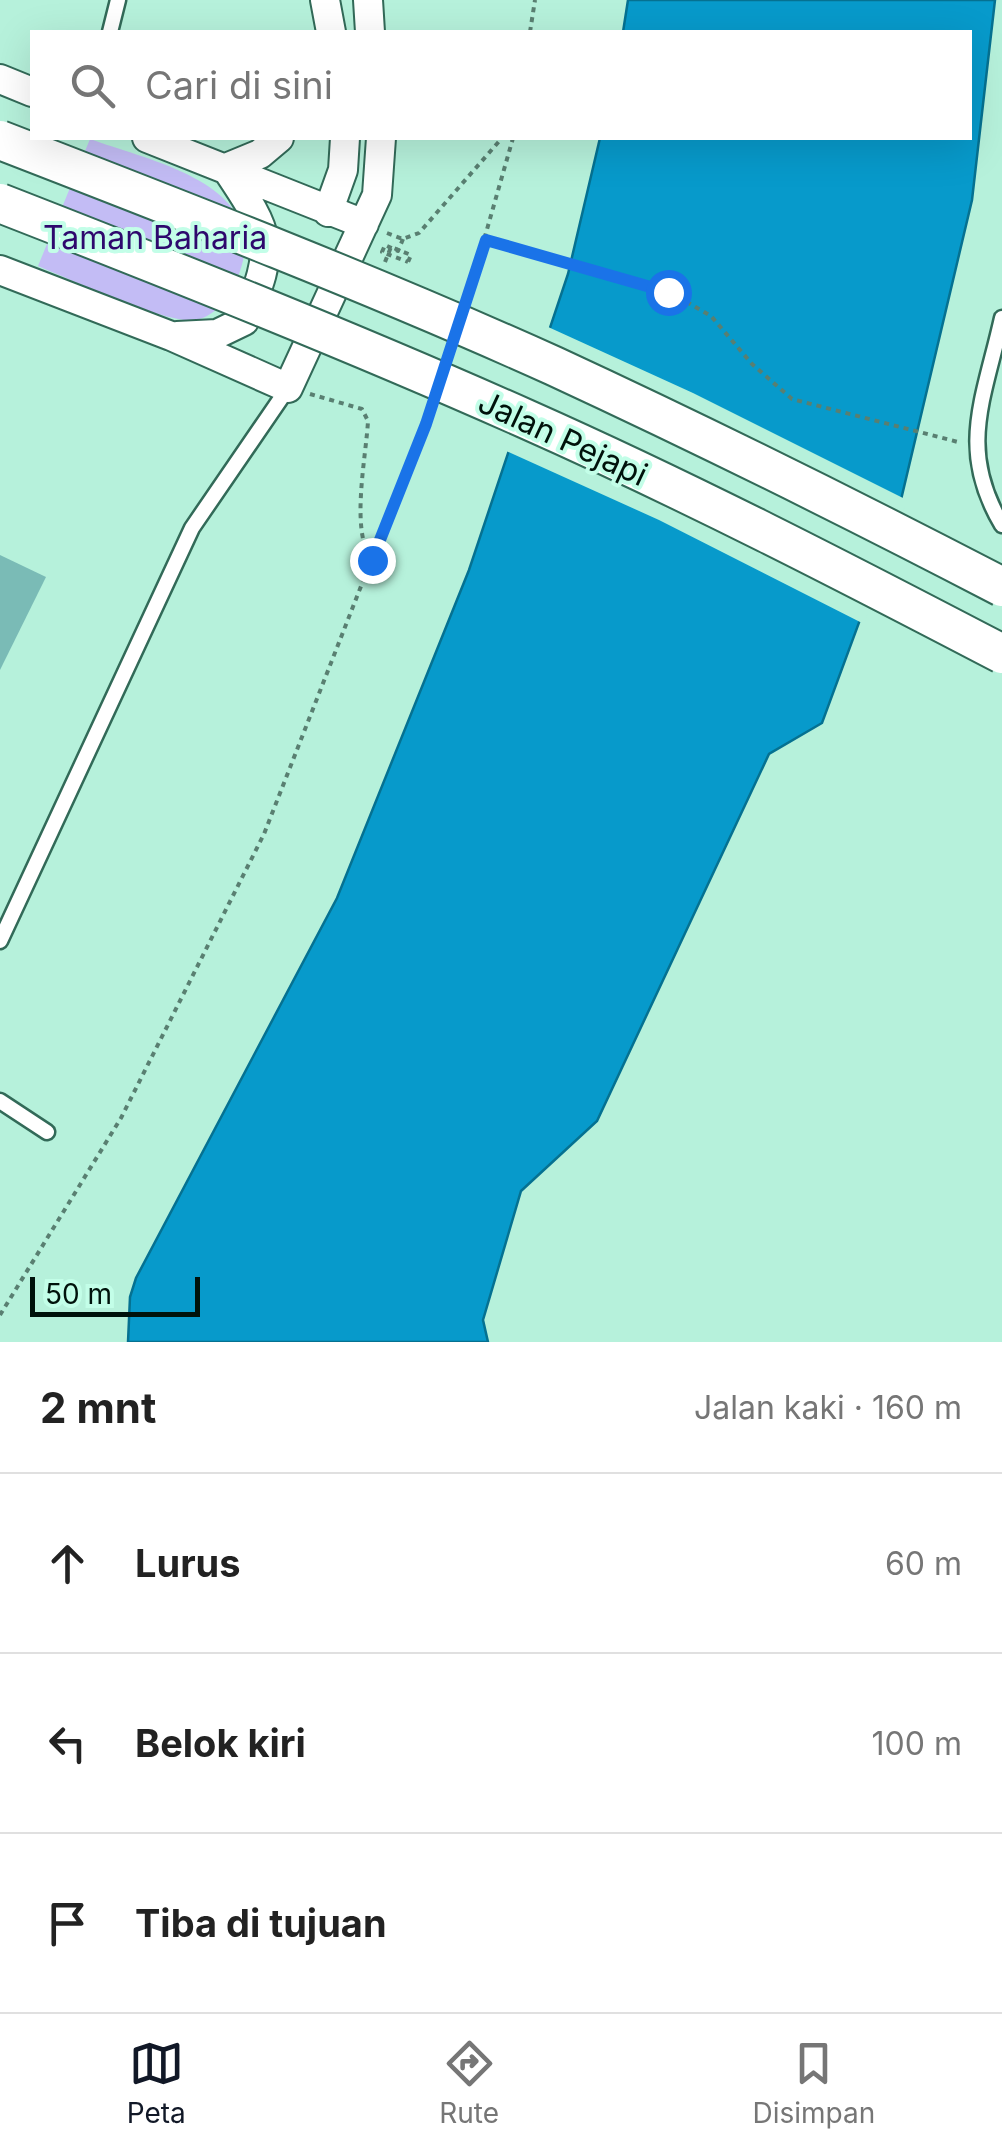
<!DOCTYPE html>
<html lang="id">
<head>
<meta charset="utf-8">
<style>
	body { margin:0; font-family:Inter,sans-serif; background:#f2f2f2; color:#222 }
	.scale { position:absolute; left:30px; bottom:25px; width:170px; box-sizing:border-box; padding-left:10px; border:5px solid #00120b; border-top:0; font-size:28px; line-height:35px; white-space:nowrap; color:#00120b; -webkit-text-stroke:8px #c3fee8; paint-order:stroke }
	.stop { position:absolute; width:30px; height:30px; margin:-22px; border:8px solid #1a73e8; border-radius:50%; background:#fff }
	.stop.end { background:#1a73e8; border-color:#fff; box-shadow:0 2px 10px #0008 }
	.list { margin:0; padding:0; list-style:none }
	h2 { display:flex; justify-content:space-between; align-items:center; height:130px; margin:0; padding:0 40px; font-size:42px }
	h2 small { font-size:32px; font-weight:400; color:#767676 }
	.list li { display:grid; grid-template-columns:65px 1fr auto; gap:30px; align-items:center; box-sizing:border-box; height:180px; padding:0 40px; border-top:2px solid #e0e0e0 }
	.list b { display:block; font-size:38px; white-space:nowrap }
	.list em { font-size:32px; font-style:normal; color:#767676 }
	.icon { flex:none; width:55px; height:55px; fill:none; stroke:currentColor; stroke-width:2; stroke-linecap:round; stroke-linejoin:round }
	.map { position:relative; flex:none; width:1002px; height:1342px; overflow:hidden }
	.search { position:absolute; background:#fff; box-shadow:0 10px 40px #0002; left:30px; right:30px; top:30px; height:110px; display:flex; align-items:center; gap:25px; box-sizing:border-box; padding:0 35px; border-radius:0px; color:#767676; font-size:38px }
	.sheet { height:670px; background:#fff }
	nav { display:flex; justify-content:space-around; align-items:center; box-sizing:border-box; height:140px; border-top:2px solid #e0e0e0; background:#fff; font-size:28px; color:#767676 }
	nav a { display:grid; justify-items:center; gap:5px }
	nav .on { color:#111827 }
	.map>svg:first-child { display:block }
</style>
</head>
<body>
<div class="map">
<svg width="1002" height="1342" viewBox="0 0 1002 1342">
	<rect width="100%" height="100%" fill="#b6f1db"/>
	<path fill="#c3bcf5" d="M90,139C153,162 277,185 237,279C230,296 216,316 196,320C167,325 70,279 38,266Z"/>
	<path fill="#079acb" stroke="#057191" stroke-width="2.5" d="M628,0H995L972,200L895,525L822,723L769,754L597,1121L521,1191L483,1320L488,1342H128L130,1297L136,1278L337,898L469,570L568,274L600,138H970V32H623Z"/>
	<path fill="#b6f1db" d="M546,326L693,393L907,500L864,624L659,520L504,450Z"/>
	<path fill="#7abbb6" d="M0,555L46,577L0,670Z"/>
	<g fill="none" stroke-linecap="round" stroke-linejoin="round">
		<defs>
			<path id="service" d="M110,32L118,0
				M1002,318C984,399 957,449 1002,525
				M0,941L192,528L288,388
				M0,1101L47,1132"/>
			<path id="minor" d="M325,0L331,32
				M368,0L370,32
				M0,79L32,92
				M147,138L364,224
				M226,168L260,154L279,138
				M328,212L343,170L345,138
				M0,270L171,336L288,388L377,195L381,138
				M177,336L217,334L244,321C277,246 271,235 226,168"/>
		</defs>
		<use href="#service" stroke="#326a58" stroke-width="19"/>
		<use href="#minor" stroke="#326a58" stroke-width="32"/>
		<path stroke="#597f71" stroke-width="4" stroke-dasharray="5 5" stroke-linecap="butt" d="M530,32L535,0
			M387,233L403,239L419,233L502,138
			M403,239L398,251L385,245L382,252L408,262
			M486,241L668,291L711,316L752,364L792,399L958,442
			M468,296L513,138
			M310,394L362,409L368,421C366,458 350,532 372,560
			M0,1315L121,1118L264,834L430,410"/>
		<use href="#service" stroke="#fff" stroke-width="14"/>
		<use href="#minor" stroke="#fff" stroke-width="28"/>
		<defs>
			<path id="secondary-bridge" d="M0,140C186,212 372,284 554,366C705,436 854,510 1002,587
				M0,203C177,272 353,342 526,419C688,491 845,572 1002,654"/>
		</defs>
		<use href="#secondary-bridge" stroke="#326a58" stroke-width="42" stroke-linecap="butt"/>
		<path stroke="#597f71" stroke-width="4" stroke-dasharray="5 5" stroke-linecap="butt" d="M385,262L391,247L411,255L408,262"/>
		<use href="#secondary-bridge" stroke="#fff" stroke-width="38"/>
	</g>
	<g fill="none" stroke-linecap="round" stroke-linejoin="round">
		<path stroke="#1a73e8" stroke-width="12" d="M372,560L426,424L486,240L668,292"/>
	</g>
	<g text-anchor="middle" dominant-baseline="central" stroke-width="8" stroke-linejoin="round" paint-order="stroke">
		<g font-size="32" fill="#2e086d" stroke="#c3fee8">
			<text x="155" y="237">Taman Baharia</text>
		</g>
		<g font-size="32" fill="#00120b" stroke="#c3fee8">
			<text transform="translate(563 438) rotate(25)">Jalan Pejapi</text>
		</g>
	</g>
</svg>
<div class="scale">50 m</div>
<div class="stop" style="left:668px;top:292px"></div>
<div class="stop end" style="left:372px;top:560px"></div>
<div class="search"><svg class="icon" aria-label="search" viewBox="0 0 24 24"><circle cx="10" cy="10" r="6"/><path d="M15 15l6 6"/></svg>Cari di sini</div>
</div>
<section class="sheet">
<h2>2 mnt<small>Jalan kaki · 160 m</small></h2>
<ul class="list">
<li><svg class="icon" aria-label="ahead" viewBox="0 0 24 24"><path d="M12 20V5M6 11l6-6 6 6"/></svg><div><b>Lurus</b></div><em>60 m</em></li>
<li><svg class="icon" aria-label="left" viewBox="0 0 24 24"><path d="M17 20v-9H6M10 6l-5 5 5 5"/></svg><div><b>Belok kiri</b></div><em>100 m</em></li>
<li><svg class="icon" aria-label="arrive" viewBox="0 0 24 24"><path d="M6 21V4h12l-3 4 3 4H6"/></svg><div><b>Tiba di tujuan</b></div></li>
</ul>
</section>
<nav>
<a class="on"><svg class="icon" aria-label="map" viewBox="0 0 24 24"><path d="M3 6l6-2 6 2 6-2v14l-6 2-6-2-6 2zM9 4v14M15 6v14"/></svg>Peta</a>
<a><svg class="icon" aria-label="directions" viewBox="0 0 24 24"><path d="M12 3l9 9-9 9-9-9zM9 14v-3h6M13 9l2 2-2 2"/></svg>Rute</a>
<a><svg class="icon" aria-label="saved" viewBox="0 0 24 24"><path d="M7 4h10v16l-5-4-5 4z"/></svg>Disimpan</a>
</nav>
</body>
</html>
